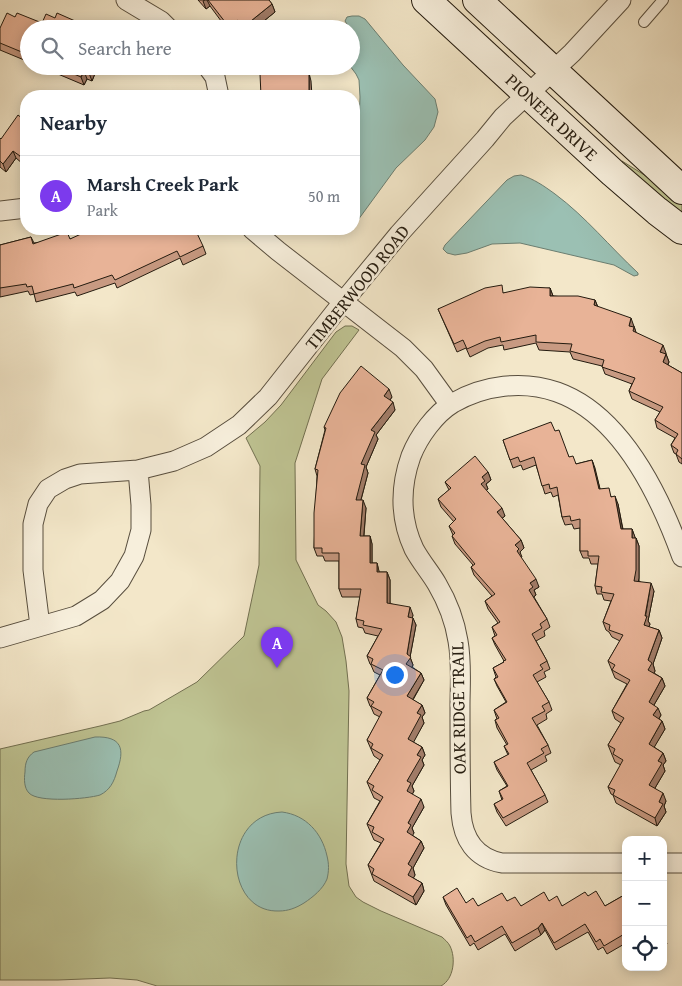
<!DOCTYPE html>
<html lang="en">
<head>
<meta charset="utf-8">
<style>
	body { margin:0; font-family:"Gentium Book Plus",serif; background:#f6f6f7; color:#1f2937 }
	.controls { position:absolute; right:15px; bottom:15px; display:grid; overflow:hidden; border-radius:10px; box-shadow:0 2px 12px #0003 }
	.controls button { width:45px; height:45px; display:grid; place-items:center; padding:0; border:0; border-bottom:1px solid #e0e1e3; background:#fff; color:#1f2937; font:25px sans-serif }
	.you { position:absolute; left:394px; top:674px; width:18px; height:18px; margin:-12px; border:4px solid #fff; border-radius:50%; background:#1a73e8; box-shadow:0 0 0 8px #1a73e833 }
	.badge { display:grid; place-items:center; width:32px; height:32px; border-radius:50%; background:#7c3aed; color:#fff; font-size:16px; font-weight:700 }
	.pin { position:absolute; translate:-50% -41px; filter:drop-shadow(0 1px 2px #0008) }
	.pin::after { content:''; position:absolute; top:26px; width:18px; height:15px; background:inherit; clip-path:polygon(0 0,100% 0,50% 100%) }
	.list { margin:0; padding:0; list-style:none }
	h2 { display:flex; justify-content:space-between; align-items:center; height:65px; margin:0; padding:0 20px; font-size:21px }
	h2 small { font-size:16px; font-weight:400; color:#747a83 }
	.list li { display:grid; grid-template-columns:32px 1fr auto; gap:15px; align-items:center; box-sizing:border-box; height:80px; padding:0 20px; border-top:1px solid #e0e1e3 }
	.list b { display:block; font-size:19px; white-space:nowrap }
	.list p { margin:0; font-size:16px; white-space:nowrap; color:#747a83 }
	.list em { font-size:16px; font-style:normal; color:#747a83 }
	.icon { flex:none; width:28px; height:28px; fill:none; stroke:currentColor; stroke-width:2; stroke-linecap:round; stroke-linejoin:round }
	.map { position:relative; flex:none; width:682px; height:986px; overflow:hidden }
	.search { position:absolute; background:#fff; box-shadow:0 2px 12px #0003; left:20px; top:20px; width:340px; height:55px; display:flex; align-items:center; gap:12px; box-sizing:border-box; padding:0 18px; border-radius:28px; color:#747a83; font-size:19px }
	.panel { position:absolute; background:#fff; box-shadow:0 2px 12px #0003; left:20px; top:90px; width:340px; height:145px; border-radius:20px }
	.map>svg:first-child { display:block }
</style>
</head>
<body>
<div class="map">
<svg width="682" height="986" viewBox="0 0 682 986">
	<rect width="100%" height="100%" fill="#f3e7c9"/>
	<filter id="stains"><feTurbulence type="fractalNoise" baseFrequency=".004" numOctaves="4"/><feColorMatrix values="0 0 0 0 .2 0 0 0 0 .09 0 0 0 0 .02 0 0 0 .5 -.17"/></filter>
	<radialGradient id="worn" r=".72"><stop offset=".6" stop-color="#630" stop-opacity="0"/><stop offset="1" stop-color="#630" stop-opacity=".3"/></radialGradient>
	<path fill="#bfc493" stroke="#727051" d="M622,161L662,186L682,203V218L619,165Z
		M345,326H352L359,330L322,379L295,463L296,560L318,605L326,611L336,622L342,637L346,661L349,691L346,864L349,886L356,897L363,902L381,911L442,937C445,940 448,942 450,946C456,958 454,979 441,986H157L137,980L110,978L58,980H0V749L100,726L120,721L144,711L149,710L197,682L244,636L259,565L260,466L246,438L265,422L281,405L336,332Z"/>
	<path fill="#9bc0b3" stroke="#6b7e71" d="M352,16H359L365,19L403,65L435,99L438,112L434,127L425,140L396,168L358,220L354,222V150L359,127L360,97L359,80L356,74L350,66H351L352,47L351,29H350L345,21L347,17Z
		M521,175C534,179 544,186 555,194C586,217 610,247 638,273V275L634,276L614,265L520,243L492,244L467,253L455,255L447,253L443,249L445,245L507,180L514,176Z
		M95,737C122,736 125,749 117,771C114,782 110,790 100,795C87,799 38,803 29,793C24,788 24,779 25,772C25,763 27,757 34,752Z
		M282,812C306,815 322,833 327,856C329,864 329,871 327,879C323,889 313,897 304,903C296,908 288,911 279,911C224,913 220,815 282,812Z"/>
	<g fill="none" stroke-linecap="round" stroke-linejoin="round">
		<defs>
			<path id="lane" d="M644,22L663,0"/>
			<path id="street" d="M126,0L161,21L169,29
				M207,66L215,77L219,96
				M0,211L26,208
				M252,229L278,251L403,348L424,369L450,405
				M40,626L33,570V524L38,504L48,489L65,479L80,474L138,470L174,461L206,447L239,425L268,397L343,302L399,234L485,139L503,117L572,53L621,0
				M0,638L76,616L102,600L120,581L134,556L141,530V505L138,470
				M626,863H502C475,858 463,839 461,813C460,778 460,742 460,706C460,685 462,663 458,641C455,622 447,601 437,584C430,572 421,562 414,549C400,519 400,487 411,456C419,436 435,414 453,403C484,385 523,380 557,392C622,415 660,496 682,557
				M663,863H682"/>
			<path id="secondary" d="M426,0L613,173L657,211L682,230
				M477,0L682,190"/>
		</defs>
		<use href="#lane" stroke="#584e3e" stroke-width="12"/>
		<use href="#street" stroke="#584e3e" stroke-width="21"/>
		<use href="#secondary" stroke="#241b0f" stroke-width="30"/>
		<use href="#lane" stroke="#f7efdc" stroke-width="10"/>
		<use href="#street" stroke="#f7efdc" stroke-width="19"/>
		<use href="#secondary" stroke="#f7efdc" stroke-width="28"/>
	</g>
	<path fill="#c89a82" stroke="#241b0f" d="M198,0H269L272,4L275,12L254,29H241L240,28L239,29H227L210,6L206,9Z
		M15,17L42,23L82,24L109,29H29V62L0,50V28Z
		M39,66H98L92,81L87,79L84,85Z
		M26,114V160L23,164L16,158L6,172L0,167V138L1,139L23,119Z
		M105,231L203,246L206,254L183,265L180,258L117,288L115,283L77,296L75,292L36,302L34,294L30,295L28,291L0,297V245L31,237L34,243L70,239Z
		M550,288L553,296L595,300L598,307L634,326L636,333L666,353V354L669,362L668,365L682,373V464L679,462L676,454L674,453L671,445L675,438L657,428L655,420L660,412L632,399L629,391L632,384L605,374L602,366L573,359L570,352L539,350L536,343L504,350L503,345L488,348L470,357L466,348L457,352L438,309L504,293Z
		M392,397L390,400L395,410L376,435L378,439L366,467L368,473L361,500L366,508L364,536H370L372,544V563H377L379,572H387L390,580V603L413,615L412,617L416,625L410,657L413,665L412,667L421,673L424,680L413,700L422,705L425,713L422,717L424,723L413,742L422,747L425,755L422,760L424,765L412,786L414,791L412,794L424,807L412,828L414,833L412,835L421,841L424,848L413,868L415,875L413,878L422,883L424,891L416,905L374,881L368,865L381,843L374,840L367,824L380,801L374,798L367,782L380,760L374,756L367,740L380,717L374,714L371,707L370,706L367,698L380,675L374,672L371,665L370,664L367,656L378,636L365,633L363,628L358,627L356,619L360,597H342L339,589V561H325L323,556H317L314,548L317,476L315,469L325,430L324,427Z
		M555,431L569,457L576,464L592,460L600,489L612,497L618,504L623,529H632L635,538H636L639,546V581L654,591L648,621L650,624L649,627L659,630L662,638L653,664L655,671L654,673L662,678L665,686L654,705L661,715L659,719L662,721L665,729L654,747L663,753L666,761L663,765L665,771L655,788L666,801L664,806L666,812L657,826L616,803L613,795L611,794L608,787L621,765L615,762L608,745L621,723L615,719L612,711L627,684L615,678L608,661L620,641L612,637L609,632L606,630L603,622L611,601L604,600L602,594H597L595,586L598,564H591L589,558H583L580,551V528L574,529L572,524L565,525L562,517L558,495L553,497L551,492L545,494L536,465L523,470L521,465L513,468L503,440Z
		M488,472L491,480L486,484L488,489L486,490L505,516L502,518L521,540L524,548L520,552L521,558L539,587L534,590L536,595L534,597L547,619L550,627L544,631L545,636L536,641L547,661L550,669L544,672L546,677L537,682L549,702L552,710L546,714L547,719L537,725L548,745L551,753L545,756L547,761L531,770L545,795L548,802L506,826L497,812L494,804L502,800L499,791L507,786L497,770L494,762L508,755L504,746L507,745L497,728L495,720L497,719L494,710L506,702L497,686L494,679L496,677L493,668L504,662V661L495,645L492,638L495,636L492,627L498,623L488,609L485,601L492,596L474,575L471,567L473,565L455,544L452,536L453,535L449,526L454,522L441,507L438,499L449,490L445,482Z
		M626,894V943L607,954L603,947L598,950L588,932L556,950L545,930L541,935L515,951L505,934L478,950L474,943L470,946L446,905L443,897L478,906L507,901L521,906L549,901L562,906L588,896L605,906Z
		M663,934L667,944L663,946Z"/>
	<path fill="#a27d6a" stroke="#241b0f" d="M205,0H207L210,6L206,9L203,1Z
		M272,4L275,12L254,29H241Z
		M238,20L240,28L239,29H229V27Z
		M92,66H98L92,81L89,73Z
		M84,71L87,79L84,85L81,77Z
		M309,73L311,81L312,96H309Z
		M26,149V160L23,164L20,156Z
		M13,151L16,158L6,172L3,164Z
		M550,288L553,296H550Z
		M595,300L598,308L594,305Z
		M631,318L637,335L636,339L629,326Z
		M663,345L666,353L663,360L660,352Z
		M666,354L669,362L665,369L663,362Z
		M389,389L392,397L387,404L384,396Z
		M393,402L395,410L376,435L378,439L366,467L368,473L359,507L356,500L361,464L371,430Z
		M592,460L595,468L602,497L599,489Z
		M488,472L491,480L486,484L488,489L484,492L481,484L482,477Z
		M615,496L618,504L624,537L621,529Z
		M363,500L366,508L363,544L360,536Z
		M502,508L505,516L500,520L497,512Z
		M632,529L635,537V546L632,538Z
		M370,536L372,544V571L370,563Z
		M636,538L639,546V578L637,588L634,581Z
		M521,540L524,548L520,552L522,557L519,559L515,545Z
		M377,563L379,571V580L377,572Z
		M387,572L390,580V611L387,603Z
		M536,579L539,587L534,590L536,595L532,598L529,590L530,583Z
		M651,583L654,591L648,621L650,624L646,633L644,625Z
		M410,607L413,615L411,625L408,617Z
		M413,618L416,625L410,657L413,665L409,672L406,664L407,654Z
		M659,630L662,638L653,664L655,671L651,678L648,670V660Z
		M421,673L424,680L410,704L407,696Z
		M662,678L665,686L651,710L649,702Z
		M422,705L425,713L422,717L424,723L411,747L408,739L417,713Z
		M658,708L661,715L656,723L653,715Z
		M662,721L665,729L652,751L649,744Z
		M422,747L425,755L422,760L424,765L412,786L414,791L410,799L407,791V781L417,755Z
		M663,753L666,761L663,765L665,771L652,793L649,785L658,761Z
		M663,793L666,801L664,806L666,812L657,826L655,818L659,802Z
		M421,799L424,807L412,828L414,833L410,840L407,832L408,823Z
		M421,841L424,848L413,868L415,875L411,883L408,875V864Z
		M422,883L424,891L416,905L413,897Z
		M542,923L545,930L541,935L538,928Z"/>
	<path fill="#e8b397" stroke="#241b0f" d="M208,0H269L272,4L241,29L238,20L229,27Z
		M7,13L15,17L17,13L42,23L46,14L55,18L57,13L82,24V22L90,25L92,21L108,28L29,29V55L0,43V28Z
		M289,23L291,27L299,25L300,29H272Z
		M55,66H92L89,73L84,71L81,77Z
		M309,73V96H261L260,74Z
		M119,92L127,96H116Z
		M26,114V149L20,156L13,151L3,164L0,161V138L1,139L18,115L23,119Z
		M92,229H104L105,231L110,229H195L203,246L180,257L177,251L115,280L112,275L74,288L73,284L34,294L32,286L27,287L26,284L0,288V245L31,237L33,244L67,232L70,239Z
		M502,285L503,293L530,287L550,288V296H578L595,300L594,305L631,318L629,326L634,327L633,331L663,345L660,352L666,354L663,362L682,373V459L676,454L678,450L671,445L678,434L655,420L663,407L629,391L635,378L602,367L604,360L570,351L572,344L536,342V335L501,342L500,337L485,341L467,349L463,340L454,344L438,309L485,288Z
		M361,366L389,389L384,396L393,402L371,430L375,432L361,464L365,465L356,500H363L360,536H370V563H377V572H387V603L410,607L408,617L413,618L407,654L411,657L406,664L421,673L407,696L422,705L417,713L421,715L408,739L422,747L417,755L421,757L407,781L411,783L407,791L421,799L408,823L411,825L407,832L421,841L408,864L412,867L408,875L422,883L413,897L372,874L374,869L368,865L384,839L372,832L374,827L367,824L383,797L372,790L374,786L367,782L383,755L371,748L373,744L367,740L382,712L371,706L374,702L367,698L383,670L371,664L373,659L367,656L382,629L363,625L364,621L356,619L361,589H339V553H322V548H314V513L318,470L315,469L326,428L324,427L340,393Z
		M551,422L555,431L559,430L569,457L573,456L576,464L592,460L599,489L609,488L611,497L615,496L621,529H632V538H636V570L634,581L651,583L645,616H647L644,625L659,630L648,660L652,663L648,670L662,678L649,702L658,708L653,715L662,721L649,744L663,753L658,761L662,763L649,785L663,793L659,802L663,804L655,818L613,795L615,790L608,787L623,760L613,754L615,749L608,745L624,718L612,711L630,680L612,670L615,665L608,661L623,635L609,630L610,625L603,622L614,594L601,592L602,587L595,586L599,556H588V551H580V519L571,521L570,516L562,517L557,487L550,489L549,484L542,486L534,457L520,462L518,457L510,460L503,440Z
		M475,456L488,472L482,477L485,481L481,484L502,508L497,512L521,540L515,545L519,549L517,551L536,579L530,583L533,587L529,590L547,619L540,624L542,628L532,634L547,661L540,665L543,669L533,675L549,702L542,706L545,711L532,718L548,745L541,749L544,753L527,763L545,795L503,818L494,804L503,799L499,791L508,786L494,762L509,754L504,746L508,744L495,720L499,718L494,710L507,702L494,679L498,677L493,668L504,662L503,661L506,660L492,638L497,635L492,627L500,622L485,601L495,594L471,567L475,564L452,536L455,533L449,526L456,519L438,499L451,488L445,482Z
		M457,888L466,903L473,898L478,906L502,893L507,901L515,897L521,906L544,892L549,901L557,896L562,906L585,892L588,896L596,891L605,906L626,894V933L604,946L600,939L596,942L585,924L554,943L542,923L538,928L512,943L502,926L475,942L471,935L467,938L443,897Z"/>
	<g text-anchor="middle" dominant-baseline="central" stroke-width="5" stroke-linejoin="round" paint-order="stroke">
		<g font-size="18" fill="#241b0f" stroke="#f7efdc">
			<text transform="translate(552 117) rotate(43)">PIONEER DRIVE</text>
			<text transform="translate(357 287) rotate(-51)">TIMBERWOOD ROAD</text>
			<text transform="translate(458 708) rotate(-91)">OAK RIDGE TRAIL</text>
		</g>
	</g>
	<rect width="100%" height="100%" filter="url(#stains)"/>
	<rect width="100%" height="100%" fill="url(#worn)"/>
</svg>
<div class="controls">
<button>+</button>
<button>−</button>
<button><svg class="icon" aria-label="locate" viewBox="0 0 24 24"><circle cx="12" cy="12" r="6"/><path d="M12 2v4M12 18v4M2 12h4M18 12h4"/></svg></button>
</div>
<div class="you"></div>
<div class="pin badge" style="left:277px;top:668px">A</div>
<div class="search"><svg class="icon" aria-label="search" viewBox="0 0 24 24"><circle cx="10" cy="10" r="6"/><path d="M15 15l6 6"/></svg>Search here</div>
<section class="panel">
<h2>Nearby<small></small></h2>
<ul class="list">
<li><span class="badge">A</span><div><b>Marsh Creek Park</b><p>Park</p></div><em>50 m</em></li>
</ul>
</section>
</div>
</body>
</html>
